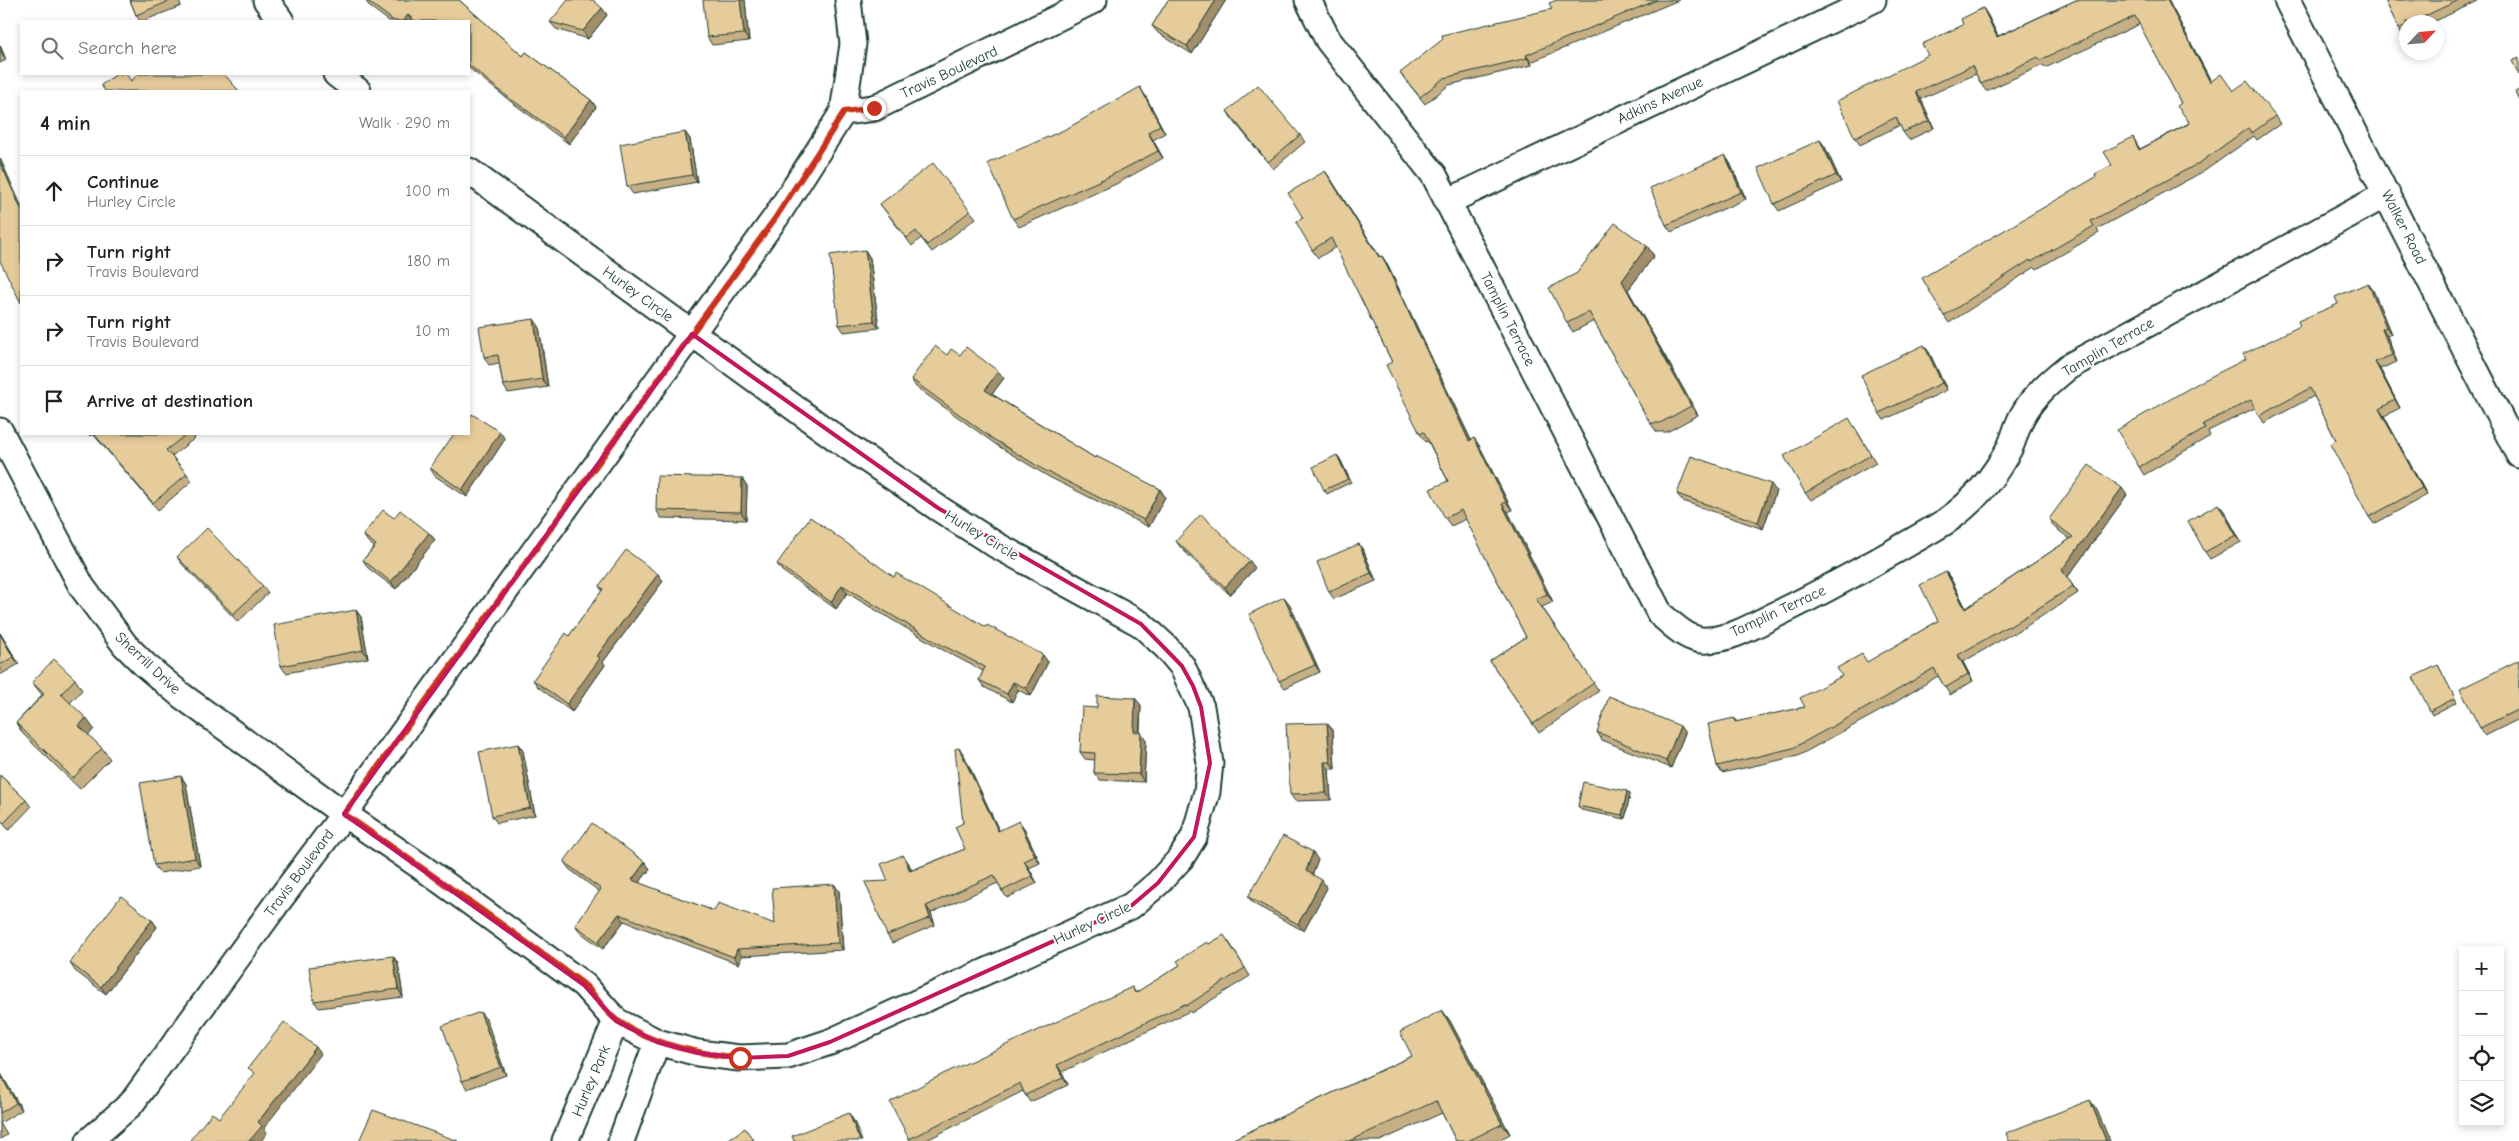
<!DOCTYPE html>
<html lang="en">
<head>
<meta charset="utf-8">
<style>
	body { margin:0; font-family:"Comic Neue",sans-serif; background:#f2f2f2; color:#202124 }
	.controls { position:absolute; right:15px; bottom:15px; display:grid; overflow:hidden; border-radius:0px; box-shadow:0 2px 8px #0003 }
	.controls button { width:45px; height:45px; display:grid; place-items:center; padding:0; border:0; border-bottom:1px solid #e0e0e0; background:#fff; color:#202124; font:25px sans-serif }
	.compass { position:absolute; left:2399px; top:15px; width:45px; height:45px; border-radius:50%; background:#fff; box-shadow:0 2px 8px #0003; rotate:64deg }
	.stop { position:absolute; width:15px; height:15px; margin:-11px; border:4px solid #c8321e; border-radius:50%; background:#fff }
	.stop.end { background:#c8321e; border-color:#fff; box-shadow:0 1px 5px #0008 }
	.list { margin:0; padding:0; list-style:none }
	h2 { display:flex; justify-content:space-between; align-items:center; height:65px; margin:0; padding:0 20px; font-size:21px }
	h2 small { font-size:16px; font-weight:400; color:#757577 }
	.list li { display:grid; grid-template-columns:32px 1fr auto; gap:15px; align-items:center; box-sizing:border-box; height:70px; padding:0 20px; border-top:1px solid #e0e0e0 }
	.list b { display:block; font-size:19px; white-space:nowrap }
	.list p { margin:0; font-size:16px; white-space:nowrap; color:#757577 }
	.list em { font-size:16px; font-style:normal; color:#757577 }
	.icon { flex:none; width:28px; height:28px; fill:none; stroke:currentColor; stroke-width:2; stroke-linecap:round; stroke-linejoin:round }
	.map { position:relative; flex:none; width:2519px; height:1141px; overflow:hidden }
	.search { position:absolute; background:#fff; box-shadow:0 2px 8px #0003; left:20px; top:20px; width:450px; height:55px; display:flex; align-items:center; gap:12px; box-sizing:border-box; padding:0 18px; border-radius:0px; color:#757577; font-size:19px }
	.panel { position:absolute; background:#fff; box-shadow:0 2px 8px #0003; left:20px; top:90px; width:450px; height:345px; border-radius:0px }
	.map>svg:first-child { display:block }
</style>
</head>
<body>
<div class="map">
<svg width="2519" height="1141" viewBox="0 0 2519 1141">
	<rect width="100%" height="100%" fill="#fff"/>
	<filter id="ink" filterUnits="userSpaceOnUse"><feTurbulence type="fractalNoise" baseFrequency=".02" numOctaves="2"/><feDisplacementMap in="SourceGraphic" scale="10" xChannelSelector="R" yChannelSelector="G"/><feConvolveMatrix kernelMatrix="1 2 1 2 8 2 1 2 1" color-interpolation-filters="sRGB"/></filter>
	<g filter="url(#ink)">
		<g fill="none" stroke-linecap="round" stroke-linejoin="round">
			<defs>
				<path id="street" d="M266,0L281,21
					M1308,0L1328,40L1434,175L1660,614C1673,625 1689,642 1708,640C1732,639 1754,625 1775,615C1833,587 1889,555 1945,522C1974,502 1994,478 2010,447C2015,436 2017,425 2023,415C2033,396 2052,380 2068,367L2387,194
					M2287,0L2519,455
					M336,74L358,91
					M843,112L853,44L848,0
					M1447,202L1873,0
					M0,431L82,587L125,645L145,665L182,696L344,814L423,868L584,985L616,1021L657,1042L698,1053L739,1058L788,1056L830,1042L1131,906L1158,883L1181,858L1194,837L1207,792L1210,763L1201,707L1182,666L1166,647L1141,624L996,545L938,508L840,441L469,171
					M89,1141L131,1104L277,903L344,814L776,217L843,112L874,108L1094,0
					M565,1141L616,1021
					M621,1141L657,1042"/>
			</defs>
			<use href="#street" stroke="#1f3d34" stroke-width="29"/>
			<use href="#street" stroke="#fff" stroke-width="25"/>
		</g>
		<path fill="#c6af85" stroke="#1f3d34" d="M130,0H179L181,6L143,21H140L136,15Z
			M365,0H459L523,56L526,52L591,100L596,107L569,144L510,101L469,68V21H389L370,7Z
			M745,0L749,41L712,45L707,37Z
			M1168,0H1226L1192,54L1158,33L1152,26Z
			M1557,0H1679L1531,62L1532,65L1449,85L1425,104L1400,73L1552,9Z
			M2076,0H2168L2211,81L2233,91L2275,116L2280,124L2257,140L2254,136L2206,170L2097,229L2099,233L2037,269L2035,267L1949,323L1944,316L2096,177L2112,165L2133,137L2140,149L2189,123L2181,103L2140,24L2045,68L2043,65L1986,91L1981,84L1976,74L1921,99L1934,128L1909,140L1903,132L1900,125L1860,145L1855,138L1928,55L1983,8L1988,16L1998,36Z
			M2385,0H2477L2478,1L2433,22H2406V35L2404,37L2399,29Z
			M602,8L607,15L588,39L556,29L550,22Z
			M0,45L6,60L0,63Z
			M1145,95L1165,133L1153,140L1163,158L1116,184L1019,227L1013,219Z
			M1227,111L1300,135L1305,142L1273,169L1232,119Z
			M685,132L690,139L697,182L633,194L627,186Z
			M1820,140L1825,147L1841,182L1779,211L1774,204Z
			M1730,163L1746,199L1671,232L1666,225Z
			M1325,171L1379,257L1382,256L1387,264L1471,440L1474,438L1480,447L1512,510L1508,512L1553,602L1542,607L1599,691L1539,733L1490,661L1526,637L1466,519L1451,526L1445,518L1448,481L1428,441L1426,442L1420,434L1392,362L1336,247L1318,258L1312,250L1303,218Z
			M880,204L970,211L976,218L932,252L921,238L912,246Z
			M1647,246L1654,256L1628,290L1698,415L1667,432H1657L1650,423L1594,321L1573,332L1567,323Z
			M865,250L870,258L879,328L844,332L839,325Z
			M2373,290L2391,334L2387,336L2397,362L2380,369L2400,408L2384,416L2427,495L2374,524L2369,517L2336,440L2314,396L2264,423L2255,408L2208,431L2210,436L2144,475L2139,467L2246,359Z
			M539,326L548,387L508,393L503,385L499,363L489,365L484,357Z
			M1929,352L1947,390L1884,420L1879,413Z
			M947,355H960L1004,378L992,394L1095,458L1160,489L1165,497L1149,527L1049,477L998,446L916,387L911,379Z
			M1854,426L1876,463L1811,500L1805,493Z
			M88,434H192L195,438L172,456L187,474L192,481L158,510L93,434L90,436Z
			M505,439L467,497L435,476L430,468Z
			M1337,455L1340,459L1351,482L1327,494L1324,490Z
			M742,478L747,486L746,520L661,518L656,510Z
			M1776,491L1763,529L1683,501L1677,494Z
			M2127,495L2067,578L2078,593L2014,634L2013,633L1963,662L1973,681L1950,695L1938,676L1891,705L1798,756L1722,773L1717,766L1734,718L1737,722L1805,707L1842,676L1868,662L1938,621L1946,572L1951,579L1966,608L2070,539L2054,527L2049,519Z
			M2218,504L2224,511L2241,542L2210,559L2205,552Z
			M429,533L435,540L396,589L368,568L363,560L374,547L368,542L363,535Z
			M1176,541L1255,568L1230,595L1181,548Z
			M1359,544L1364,552L1376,581L1334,599L1329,592Z
			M177,557L263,586L268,593L238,622L182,564Z
			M777,564L894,577L1048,662L1031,696L1018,690L1012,702L984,687L979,680L983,671L943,650L847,593L836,609L782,571Z
			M658,574L663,581L603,662L605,665L572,712L538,687L533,680L569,636L602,591L599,586Z
			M1284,597L1290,605L1320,672L1285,688L1279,681Z
			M356,610L361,617L368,658L286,673L281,666Z
			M0,633L19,664L0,675Z
			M2519,660V719L2485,736L2480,728Z
			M2438,665L2457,702L2432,715L2430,711Z
			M75,679L82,690L70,703L94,729L88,735L102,748L110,759L80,789L23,734L16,723L42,695L32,682Z
			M1141,705L1140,732L1146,740L1144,782L1100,780L1094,773L1095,760L1085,759L1080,752L1097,708Z
			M1333,730L1335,769H1329L1331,800L1295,801L1290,794Z
			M1597,732L1685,733L1671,768L1602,740Z
			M518,744L523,751L535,815L497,823L492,816Z
			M959,748L964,755L999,831L1024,828L1040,863L1029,868L1037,883L1007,898L1002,891L998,883L931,913L935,925L892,943L887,935L888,881L908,862L912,870L965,849L963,823Z
			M0,775L26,800L31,807L9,830L0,821Z
			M181,776L186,784L200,866L160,873L154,865Z
			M1627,791L1630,794L1625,819L1581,810L1578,806Z
			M1318,860L1312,875L1327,888L1304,931L1254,904L1248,897Z
			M564,862H645L650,869L639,883L714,911L775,924L834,884L839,891L843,950L742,956L739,964L624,921L603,949L580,932L575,925L600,892L569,869Z
			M152,920L157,927L106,994L75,971L70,963Z
			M1229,942L1250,976L1191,1013L1190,1011L1062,1072L1068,1085L1030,1102L1023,1091L925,1141H911L909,1139L1132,987L1136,993L1180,965L1209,944Z
			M393,956L398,963L403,997L319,1008L314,1001Z
			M1442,1010L1450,1021L1510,1134L1497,1141H1456L1442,1113L1380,1141H1229L1412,1056Z
			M486,1019L506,1075L467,1089L462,1081Z
			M0,1072L22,1110L0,1123L7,1135L0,1139Z"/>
		<path fill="#a18f6c" stroke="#1f3d34" d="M740,0H745L749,41L744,34Z
			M1216,0H1226L1192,54L1187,46Z
			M2167,0H2168L2215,89L2210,82Z
			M602,8L607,15L588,39L583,31Z
			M1983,8L1988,16L2002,44L1997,37Z
			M408,15L412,21H403Z
			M0,45L6,60L0,50Z
			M1526,55L1531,62L1532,65L1527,58Z
			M1140,87L1145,95L1165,133L1160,125Z
			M1916,92L1921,99L1934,128L1929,121Z
			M591,100L596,107L569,144L564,137Z
			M685,132L690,139L697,182L692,175Z
			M1148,132L1153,140L1163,158L1158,151Z
			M1820,140L1825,147L1841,182L1836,175Z
			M1725,155L1730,163L1746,199L1741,192Z
			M0,158L21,205V209L0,162Z
			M1325,171L1331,179L1385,265L1379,257Z
			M1647,246L1654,256L1628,290L1698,415L1691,406L1622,281Z
			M865,250L870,258L879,328L874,321Z
			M1382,256L1387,264L1475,449L1469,441Z
			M2368,283L2373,290L2391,334L2386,327Z
			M534,319L539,326L548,387L542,379Z
			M2382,329L2387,336L2397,362L2392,355Z
			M1924,345L1929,352L1947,390L1942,383Z
			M2375,362L2380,369L2400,408L2395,400Z
			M998,371L1004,378L990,397L985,390Z
			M2379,409L2384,416L2427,495L2422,488Z
			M500,432L505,439L467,497L462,490Z
			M1474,438L1480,447L1512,510L1506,502Z
			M1337,455L1340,459L1351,482L1348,479Z
			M742,478L747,486L746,520L741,512Z
			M1771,484L1776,491L1763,529L1758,522Z
			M2122,488L2127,495L2067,578L2078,593L2062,570Z
			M1160,489L1165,497L1149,527L1144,520Z
			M1502,504L1508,512L1553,602L1547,594Z
			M2218,504L2224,511L2241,542L2236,535Z
			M429,533L435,540L396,589L391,582Z
			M1359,544L1364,552L1376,581L1371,573Z
			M1250,561L1255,568L1230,595L1225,587Z
			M1946,572L1951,579L1970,616L1965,609Z
			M658,574L663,581L603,662L605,665L572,712L567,704L597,656Z
			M842,585L847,593L836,609L831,602Z
			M1284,597L1290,605L1320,672L1315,665Z
			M356,610L361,617L368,658L363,650Z
			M0,633L19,664L13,657Z
			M1043,655L1048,662L1031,696L1026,688Z
			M1958,655L1963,662L1973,681L1968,674Z
			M1013,682L1018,690L1012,702L1007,694Z
			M1135,698L1141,705L1139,739L1134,732Z
			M86,718L94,729L87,737L79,726Z
			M1327,723L1333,730L1335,769L1330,762Z
			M1680,726L1685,733L1671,768L1666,761Z
			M1141,732L1146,740L1144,782L1139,774Z
			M518,744L523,751L535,815L530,808Z
			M959,748L964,755L1003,839L998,831Z
			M1324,762L1329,769L1331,800L1326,793Z
			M181,776L186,784L200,866L195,858Z
			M1627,791L1630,794L1625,819L1622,815Z
			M1019,821L1024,828L1040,863L1035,856Z
			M1313,852L1318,860L1311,879L1306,871Z
			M903,855L908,862L915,878L910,871Z
			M1024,861L1029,868L1037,883L1032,876Z
			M645,862L650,869L636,887L632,880Z
			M1322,880L1327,888L1304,931L1298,924Z
			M834,884L839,891L843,950L838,943Z
			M926,906L931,913L935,925L930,918Z
			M619,914L624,921L603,949L598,942Z
			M152,920L157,927L106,994L101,987Z
			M737,949L742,956L739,964L734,957Z
			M393,956L398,963L403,997L398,989Z
			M1442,1010L1450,1021L1510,1134L1502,1124Z
			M480,1012L486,1019L506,1075L501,1067Z
			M316,1047L321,1054L264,1128L267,1133L261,1141H249L258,1122Z
			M1057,1065L1062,1072L1068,1085L1063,1078Z
			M0,1072L22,1110L16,1103L0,1074Z
			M2090,1100L2097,1110L2110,1141H2106Z
			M849,1113L854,1121L862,1141H860Z"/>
		<path fill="#e6cc9b" stroke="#1f3d34" d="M130,0H172L136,15Z
			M366,0H459L523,56L526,52L591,100L564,137L504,94L469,65V21H415L408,15L403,21H394Z
			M568,0H593L602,8L583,31L550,22Z
			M703,0H740L744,34L707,37Z
			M1168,0H1216L1187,46L1152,26Z
			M1557,0H1657L1526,55L1527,58L1444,78L1420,97L1400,73L1443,39L1442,35L1552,9L1549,3Z
			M2076,0H2167L2210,82L2221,74L2233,91L2247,81L2275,116L2252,133L2248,128L2201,162L2091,221L2094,226L2031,262L2030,260L1944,316L1922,278L2096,177L2095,174L2112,165L2104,152L2133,137L2139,150L2190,123L2177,106L2181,103L2135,16L2040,60L2038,57L1981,84L1972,66L1916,92L1929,121L1903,132L1896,117L1855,138L1837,101L1928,55L1922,44L1963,25L1961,19L1983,8L1997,37Z
			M2385,0H2459L2412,22H2406V25L2399,29Z
			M2519,58V75L2512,61Z
			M117,74H126L131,81L139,74H224L239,91H170L169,90L167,91H105L101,85Z
			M1258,85L1300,135L1268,162L1227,111Z
			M1140,87L1160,125L1148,132L1158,151L1110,176L1013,219L988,163L1066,129Z
			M2519,90V100L2515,92Z
			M685,132L692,175L627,186L620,144Z
			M1820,140L1836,175L1774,204L1758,168Z
			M1725,155L1741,192L1666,225L1650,188Z
			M0,162L21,209V303L0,261Z
			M933,163L970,211L927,245L916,231L907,238L880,204Z
			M1325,171L1379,257L1382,256L1469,441L1474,438L1506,502L1502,504L1547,594L1536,599L1594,683L1533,724L1490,661L1526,637L1461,510L1445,518L1430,489L1448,481L1424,432L1420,434L1386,365L1392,362L1331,238L1312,250L1296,222L1303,218L1288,193Z
			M1615,223L1647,246L1622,281L1691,406L1660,423H1650L1589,312L1567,323L1549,288L1577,273Z
			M865,250L874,321L839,325L830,255Z
			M2368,283L2386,327L2382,329L2392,355L2375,362L2395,400L2379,409L2422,488L2369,517L2330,444L2336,440L2310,388L2259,416L2251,400L2203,424L2205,429L2139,467L2117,430L2200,382L2246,359L2243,354L2300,326L2298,321L2338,304L2335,297Z
			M534,319L542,379L503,385L498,355L484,357L479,327Z
			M1924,345L1942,383L1879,413L1861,375Z
			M935,346L947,355L951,349L960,355L966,347L998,371L985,390L1095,458L1096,456L1160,489L1144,520L1044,470L993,439L911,379Z
			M472,414L500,432L462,490L430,468L454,434H469V419Z
			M1849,418L1871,455L1805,493L1784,456Z
			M94,434H187L166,450L187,474L153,503Z
			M1337,455L1348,479L1324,490L1313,467Z
			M1691,456L1771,484L1758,522L1677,494Z
			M2089,465L2122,488L2062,570L2073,586L2009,627L2008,626L1958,655L1968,674L1945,688L1934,668L1886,697L1793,748L1717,766L1708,724L1734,718L1735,722L1805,707L1800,698L1842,676L1837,668L1862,654L1867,662L1938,621L1920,585L1946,572L1965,609L2073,537L2049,519Z
			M657,476L742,478L741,512L656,510Z
			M2218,504L2236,535L2205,552L2188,521Z
			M383,510L394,518L400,510L429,533L391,582L363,560L376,545L363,535Z
			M1201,514L1250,561L1225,587L1176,541Z
			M810,517L894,577L896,573L986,627L987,625L1043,655L1026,688L1013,682L1007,694L979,680L985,667L938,643L842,585L831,602L777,564Z
			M207,528L263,586L233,614L177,557Z
			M1359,544L1371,573L1329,592L1317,562Z
			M626,550L658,574L597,656L600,658L567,704L533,680L566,633L569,636L603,589L599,586Z
			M1284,597L1315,665L1279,681L1249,614Z
			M356,610L363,650L281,666L274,625Z
			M0,634L13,657L0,665Z
			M54,659L75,679L61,694L86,718L79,726L102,748L73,778L16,723L44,694L32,682Z
			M2519,660V709L2480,728L2460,689Z
			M2438,665L2455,698L2430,711L2413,677Z
			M1097,696L1135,698L1134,732H1141L1139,774L1094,773L1095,753L1080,752L1082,707L1097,708Z
			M1609,696L1680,726L1666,761L1597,732Z
			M1327,723L1330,762H1324L1326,793L1290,794L1286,724Z
			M518,744L530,808L492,816L479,752Z
			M959,748L998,831L1019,821L1035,856L1024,861L1032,876L1002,891L994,875L926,906L930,918L887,935L865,882L888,881L881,864L903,855L910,871L965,849L955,827L963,823L955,749Z
			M0,775L26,800L4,823L0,819Z
			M181,776L195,858L154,865L140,783Z
			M1583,782L1627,791L1622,815L1578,806Z
			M592,823L645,862L632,880L714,911L718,903L775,924L772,888L834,884L838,943L737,949L734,957L619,914L598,942L575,925L601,889L564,862Z
			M1283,836L1313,852L1306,871L1322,880L1298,924L1248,897Z
			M121,896L152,920L101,987L70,963Z
			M1224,935L1245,968L1186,1006L1185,1004L1057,1065L1063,1078L1025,1095L1020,1083L909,1139L890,1102L943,1074L1132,987L1135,993L1180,965L1177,961L1207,942L1209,944Z
			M393,956L398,989L314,1001L309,967Z
			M1442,1010L1502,1124L1468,1141H1456L1436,1101L1349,1141H1229L1412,1056L1400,1032Z
			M480,1012L501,1067L462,1081L442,1026Z
			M284,1022L316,1047L258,1122L262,1126L249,1141H191L190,1140L212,1113L219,1118L255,1073L248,1068Z
			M0,1074L16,1103L0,1113Z
			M2090,1100L2106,1141H2009L2006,1133Z
			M373,1110L458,1141H359Z
			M849,1113L860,1141H794L792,1136Z
			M745,1128L754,1141H726Z"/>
	</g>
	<g fill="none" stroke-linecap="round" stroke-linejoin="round" filter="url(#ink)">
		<path stroke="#c8321e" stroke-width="6" d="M740,1058C697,1053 654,1046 618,1021C605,1013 595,993 582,983C504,925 424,869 344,814L776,217L844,112L874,108"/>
	</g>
	<path fill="none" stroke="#c2185b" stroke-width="4" stroke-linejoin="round" d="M692,334L938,508L1141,624L1182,666L1193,686L1201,707L1210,763L1194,837L1158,883L1131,906L830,1042L788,1056L739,1058L698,1053L657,1042L616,1021L584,985L344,814Z"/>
	<g text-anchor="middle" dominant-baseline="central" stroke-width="4" stroke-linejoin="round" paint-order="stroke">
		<g font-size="15" fill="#1f3d34" stroke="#fff">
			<text transform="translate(949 72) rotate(-25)">Travis Boulevard</text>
			<text transform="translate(1660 100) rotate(-25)">Adkins Avenue</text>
			<text transform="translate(2404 227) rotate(63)">Walker Road</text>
			<text transform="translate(638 294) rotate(36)">Hurley Circle</text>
			<text transform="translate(1508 319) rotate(63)">Tamplin Terrace</text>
			<text transform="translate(2108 347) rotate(-30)">Tamplin Terrace</text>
			<text transform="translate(982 535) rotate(31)">Hurley Circle</text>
			<text transform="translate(1778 611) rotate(-25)">Tamplin Terrace</text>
			<text transform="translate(148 663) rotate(43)">Sherrill Drive</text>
			<text transform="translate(299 873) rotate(-53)">Travis Boulevard</text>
			<text transform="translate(1092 923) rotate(-25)">Hurley Circle</text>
			<text transform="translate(591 1081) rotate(-67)">Hurley Park</text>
		</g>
	</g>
</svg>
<div class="controls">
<button>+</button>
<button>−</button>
<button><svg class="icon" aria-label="locate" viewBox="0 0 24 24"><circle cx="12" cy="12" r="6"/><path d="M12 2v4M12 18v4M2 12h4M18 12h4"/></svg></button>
<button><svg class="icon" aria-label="layers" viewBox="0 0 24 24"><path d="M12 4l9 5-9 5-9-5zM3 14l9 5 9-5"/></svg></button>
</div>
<svg class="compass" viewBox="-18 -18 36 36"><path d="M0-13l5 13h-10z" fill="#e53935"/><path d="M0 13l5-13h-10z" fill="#757577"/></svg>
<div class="stop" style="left:740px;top:1058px"></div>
<div class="stop end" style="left:874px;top:108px"></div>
<div class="search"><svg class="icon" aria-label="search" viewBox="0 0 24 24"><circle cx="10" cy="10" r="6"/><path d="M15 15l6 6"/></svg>Search here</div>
<section class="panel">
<h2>4 min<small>Walk · 290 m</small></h2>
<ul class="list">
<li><svg class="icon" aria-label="ahead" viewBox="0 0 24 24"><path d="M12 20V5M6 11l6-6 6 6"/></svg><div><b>Continue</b><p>Hurley Circle</p></div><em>100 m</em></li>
<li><svg class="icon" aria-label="right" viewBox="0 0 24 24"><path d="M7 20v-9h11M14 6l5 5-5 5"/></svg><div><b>Turn right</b><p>Travis Boulevard</p></div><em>180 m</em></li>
<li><svg class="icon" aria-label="right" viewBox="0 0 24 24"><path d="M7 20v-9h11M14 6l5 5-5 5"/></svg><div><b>Turn right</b><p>Travis Boulevard</p></div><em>10 m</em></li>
<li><svg class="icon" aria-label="arrive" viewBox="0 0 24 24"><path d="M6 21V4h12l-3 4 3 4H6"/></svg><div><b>Arrive at destination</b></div></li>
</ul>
</section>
</div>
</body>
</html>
